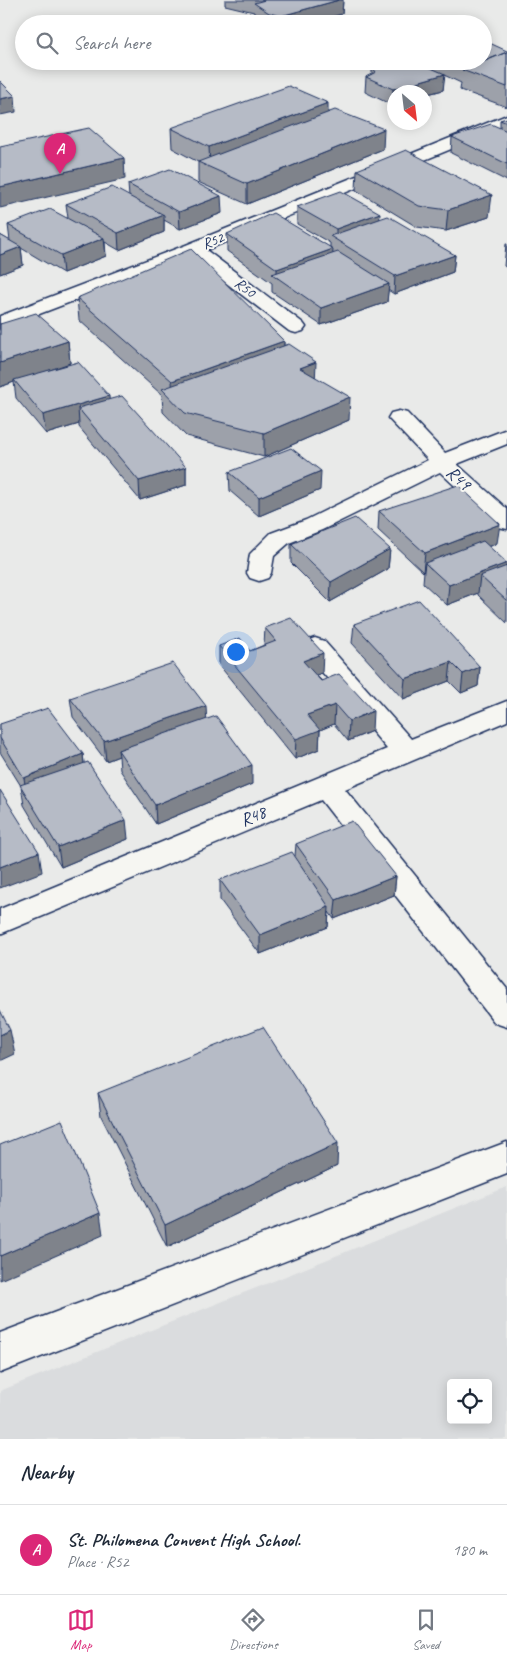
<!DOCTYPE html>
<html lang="en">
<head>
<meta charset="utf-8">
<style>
	body { margin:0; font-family:Caveat,sans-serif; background:#f6f6f7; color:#1f2937 }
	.controls { position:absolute; right:15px; bottom:15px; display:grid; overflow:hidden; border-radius:5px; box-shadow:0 2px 12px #0003 }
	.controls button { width:45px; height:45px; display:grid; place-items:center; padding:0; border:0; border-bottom:1px solid #e0e1e3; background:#fff; color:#1f2937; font:25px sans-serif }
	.compass { position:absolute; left:387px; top:85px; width:45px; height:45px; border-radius:50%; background:#fff; box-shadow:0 2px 12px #0003; rotate:152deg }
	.you { position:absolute; left:235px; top:651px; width:18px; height:18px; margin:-12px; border:4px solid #fff; border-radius:50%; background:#1a73e8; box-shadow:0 0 0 8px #1a73e833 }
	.badge { display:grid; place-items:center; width:32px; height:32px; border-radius:50%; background:#db2777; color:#fff; font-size:16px; font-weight:700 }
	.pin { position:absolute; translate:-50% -41px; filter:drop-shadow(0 1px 2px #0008) }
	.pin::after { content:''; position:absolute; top:26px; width:18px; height:15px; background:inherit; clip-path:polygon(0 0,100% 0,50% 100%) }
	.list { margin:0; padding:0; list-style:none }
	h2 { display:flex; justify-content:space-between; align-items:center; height:65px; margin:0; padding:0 20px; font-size:21px }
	h2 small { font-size:16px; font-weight:400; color:#747a83 }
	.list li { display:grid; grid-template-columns:32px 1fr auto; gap:15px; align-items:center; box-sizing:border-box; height:90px; padding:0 20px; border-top:1px solid #e0e1e3 }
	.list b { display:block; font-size:19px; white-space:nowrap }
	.list p { margin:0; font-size:16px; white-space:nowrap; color:#747a83 }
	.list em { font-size:16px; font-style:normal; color:#747a83 }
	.icon { flex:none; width:28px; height:28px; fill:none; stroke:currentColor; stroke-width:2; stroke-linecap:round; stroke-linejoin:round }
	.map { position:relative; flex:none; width:507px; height:1439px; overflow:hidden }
	.search { position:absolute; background:#fff; box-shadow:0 2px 12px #0003; left:15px; right:15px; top:15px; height:55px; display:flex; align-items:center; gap:12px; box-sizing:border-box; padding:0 18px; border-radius:28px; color:#747a83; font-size:19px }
	.sheet { height:155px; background:#fff }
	nav { display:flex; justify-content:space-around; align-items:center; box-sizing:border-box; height:70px; border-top:1px solid #e0e1e3; background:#fff; font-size:14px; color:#747a83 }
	nav a { display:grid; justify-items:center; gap:2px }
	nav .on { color:#db2777 }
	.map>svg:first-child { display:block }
</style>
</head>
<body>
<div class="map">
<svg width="507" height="1439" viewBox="0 0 507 1439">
	<rect width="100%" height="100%" fill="#e9eae9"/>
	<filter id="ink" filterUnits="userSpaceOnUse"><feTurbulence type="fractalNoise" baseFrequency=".02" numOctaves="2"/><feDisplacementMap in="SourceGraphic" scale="10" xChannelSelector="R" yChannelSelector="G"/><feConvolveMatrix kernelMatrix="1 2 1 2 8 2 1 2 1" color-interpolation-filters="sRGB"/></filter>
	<g filter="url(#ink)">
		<path fill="#dadcde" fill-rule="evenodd" d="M507,1187V1439H0V1391ZM451,1383H488V1420H451Z"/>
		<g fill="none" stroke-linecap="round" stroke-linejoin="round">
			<defs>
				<path id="minor" d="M507,115V126L206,250L303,323L306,327L303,331L296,333L289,331L191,256L0,329V316L186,245Z
					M399,411L407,413L445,453L507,429V444L457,464L507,509V529L499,527L440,472L322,530L289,543L274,556L271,573L268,578L259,581L250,578L247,573L250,554L271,533L306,520L428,460L388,418L391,413Z
					M315,638L324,641L411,739L507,701V721L345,789L507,989V1027L495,1023L321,800L0,934V909L387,749L306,653L302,647L306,641Z
					M507,1142V1174L0,1373V1333Z"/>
			</defs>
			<use href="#minor" stroke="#1b2f5e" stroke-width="3"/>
			<use href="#minor" fill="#f6f6f2" fill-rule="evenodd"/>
		</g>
		<path fill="#9da1aa" stroke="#1b2f5e" d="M225,0H343L342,14L307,24H263L254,17V12L225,5Z
			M507,51V107L460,90L461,83L444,75L443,90L424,95V92L392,105L365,92L366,77L372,74V67L421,64V61H483Z
			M328,112L383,149L247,204L198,182V162L172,148L171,128Z
			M507,118V181L451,153L452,137L500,128V120Z
			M357,170L489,217L446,231L417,227L356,190Z
			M128,184L222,213L180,229L164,220V232L119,250L105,242L106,256L63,273L21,248L23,265L0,274V235L10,241L8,225L68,218L66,204L129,197Z
			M297,207L380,219L455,255L453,272L394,294L388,290L387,302L321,325L272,292V283L227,251V234L330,247V243L297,224Z
			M506,244H507V268L504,266Z
			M77,298L284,341V346L315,377L349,420L264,457L186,436L163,412L162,395L79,320Z
			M0,324L68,341L70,363L54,369L109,399L186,467V485L140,500L79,427V424L46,434L16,398L14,382L0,387Z
			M229,472L320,490L259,516L230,491Z
			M379,511L497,543L489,547L507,566V623L478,595V593L447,605L423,583L424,571L423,572L378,530Z
			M291,544L390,549L388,569L330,602L291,563Z
			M354,624L480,667L478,686L461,693L449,681L403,699L352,643Z
			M265,628L322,673L316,675L372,731L348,741L334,724L320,730L319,749L295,759L219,665V646L250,651L264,645Z
			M70,698L207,719L252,784L156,824L120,770L119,756L106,761L73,717Z
			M0,724L83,754L84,763L128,839L61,867L24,805L21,786L0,752Z
			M296,844L396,876L394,895L334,919L329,912L328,927L260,954L220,900V880L295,856Z
			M98,1093L337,1166L167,1247L101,1116Z"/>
		<path fill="#7f838b" stroke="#1b2f5e" d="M339,0H343L342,14L307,24H281V16Z
			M445,74L443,90L424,95V92H394V105H392L393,89Z
			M15,96L16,112L0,115V99Z
			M328,103V123L210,167L209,147Z
			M384,129L383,149L247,204V184Z
			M124,158L125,179L0,208V187Z
			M492,195L489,217L446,231L448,210Z
			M221,196L222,213L180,229L179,212Z
			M380,213L379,230L336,239V229Z
			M164,215V232L119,250L118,233Z
			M104,238L106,256L63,273L61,255Z
			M21,247L23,265L0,274V255Z
			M333,249L332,267L277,278V269Z
			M455,255L453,272L394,294L395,276Z
			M389,284L387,302L321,325V308Z
			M68,341L70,363L16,382L14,380V382L0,387V363Z
			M284,341L283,363L173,400L172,381Z
			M316,362L315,384L300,368Z
			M109,396L110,414L78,408L79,424L46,434L43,415Z
			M350,397L349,420L264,457V433Z
			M186,467V485L140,500L139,481Z
			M321,471L320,490L259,516V497Z
			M500,524L497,543L431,569L425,563L424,571L423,572L425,553Z
			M390,549L388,569L330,602L331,582Z
			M507,563L504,583L480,576L478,593L447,605L449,585Z
			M323,653L322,673L302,680L303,661Z
			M451,662L449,681L403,699L405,679Z
			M480,667L478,686L461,693L463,674Z
			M335,705L334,724L320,730L319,749L295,759L296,739L307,715Z
			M206,706L207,726L118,750L119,756L106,761L104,741Z
			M373,711L372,731L348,741L349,721Z
			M83,754L85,774L27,797L24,778Z
			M252,765V784L156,824L155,805Z
			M126,820L128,839L61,867L58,847Z
			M39,852L42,872L0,888V867Z
			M396,876L394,895L334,919L336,900Z
			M329,907L328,927L260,954V935Z
			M10,1030L15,1054L0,1061V1035Z
			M338,1143L337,1166L167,1247L165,1225Z
			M100,1213L103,1235L0,1280V1256Z"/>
		<path fill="#b6bbc6" stroke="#1b2f5e" d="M265,0H339L281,16L269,13L254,3Z
			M483,40L507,51V52L466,69L449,61H483Z
			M507,52V87L462,70Z
			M389,61H415L445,74L393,89L366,77L376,72L372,67Z
			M0,81L15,96L0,99Z
			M289,86L328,103L209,147L171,128Z
			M335,110L384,129L247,184L198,162Z
			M507,118V123L500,120Z
			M491,124L507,131V164L452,137Z
			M89,128L124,158L0,187V147Z
			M406,150L492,195L448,210L419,206L357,170Z
			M170,169L221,196L179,212L128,184Z
			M112,187L164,215L118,233L66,204Z
			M341,191L380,213L336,229L297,207Z
			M50,209L104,238L61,255L8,225Z
			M273,213L333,249L277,269L227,234Z
			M388,216L455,255L395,276L330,236Z
			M0,235L21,247L0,255Z
			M191,249L284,341L172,381L77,298Z
			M338,252L389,284L321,308L272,274Z
			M36,313L68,341L0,363V324Z
			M289,344L316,362L300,368L350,397L264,433L185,413L162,389Z
			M78,362L109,396L43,415L14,380Z
			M122,396L186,467L139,481L78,408Z
			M291,448L321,471L259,497L229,472Z
			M458,485L500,524L425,553L379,511Z
			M355,518L390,549L331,582L291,544Z
			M483,541L507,563L449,585L425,563Z
			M507,566V601L480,576Z
			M419,600L480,667L463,674L451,662L405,679L354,624Z
			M291,618L323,653L303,661L321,681L339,674L373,711L349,721L335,705L307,715L320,730L296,739L219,646L240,638L250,651L276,641L265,628Z
			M173,663L206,706L104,741L70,698Z
			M48,708L83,754L24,778L0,738V724Z
			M216,716L252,765L155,805L118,750Z
			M88,762L126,820L58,847L20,785Z
			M0,790L39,852L0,867Z
			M352,821L396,876L336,900L296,844Z
			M292,852L329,907L260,935L220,880Z
			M0,1010L10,1030L0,1035Z
			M263,1027L338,1143L165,1225L98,1093Z
			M62,1120L100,1213L0,1256V1145Z"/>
	</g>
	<g text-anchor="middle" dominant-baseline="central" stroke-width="4" stroke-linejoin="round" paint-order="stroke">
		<g font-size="15" fill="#1b2f5e" stroke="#f6f6f2">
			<text transform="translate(213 241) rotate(-22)">R52</text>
			<text transform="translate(245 288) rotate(37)">R50</text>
		</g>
		<g font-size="18" fill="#1b2f5e" stroke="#f6f6f2">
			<text transform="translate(459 478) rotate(42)">R49</text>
			<text transform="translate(253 816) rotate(-23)">R48</text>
		</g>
	</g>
</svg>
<div class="controls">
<button><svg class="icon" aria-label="locate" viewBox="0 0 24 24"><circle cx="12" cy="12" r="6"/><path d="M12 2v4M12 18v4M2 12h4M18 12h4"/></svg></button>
</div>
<svg class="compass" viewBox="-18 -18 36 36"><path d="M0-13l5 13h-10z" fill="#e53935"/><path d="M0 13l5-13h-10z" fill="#747a83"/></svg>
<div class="you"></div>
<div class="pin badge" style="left:60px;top:174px">A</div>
<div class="search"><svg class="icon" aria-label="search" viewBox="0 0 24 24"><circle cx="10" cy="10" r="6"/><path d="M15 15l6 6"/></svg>Search here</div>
</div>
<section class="sheet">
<h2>Nearby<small></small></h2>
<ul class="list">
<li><span class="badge">A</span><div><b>St. Philomena Convent High School.</b><p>Place · R52</p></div><em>180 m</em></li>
</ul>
</section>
<nav>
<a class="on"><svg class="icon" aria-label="map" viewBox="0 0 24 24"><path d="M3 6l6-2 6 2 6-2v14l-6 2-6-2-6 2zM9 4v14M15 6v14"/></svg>Map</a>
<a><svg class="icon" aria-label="directions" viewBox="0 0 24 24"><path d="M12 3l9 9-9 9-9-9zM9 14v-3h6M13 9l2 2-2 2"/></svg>Directions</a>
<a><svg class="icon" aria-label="saved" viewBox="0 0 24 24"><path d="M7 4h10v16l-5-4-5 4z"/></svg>Saved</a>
</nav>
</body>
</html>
